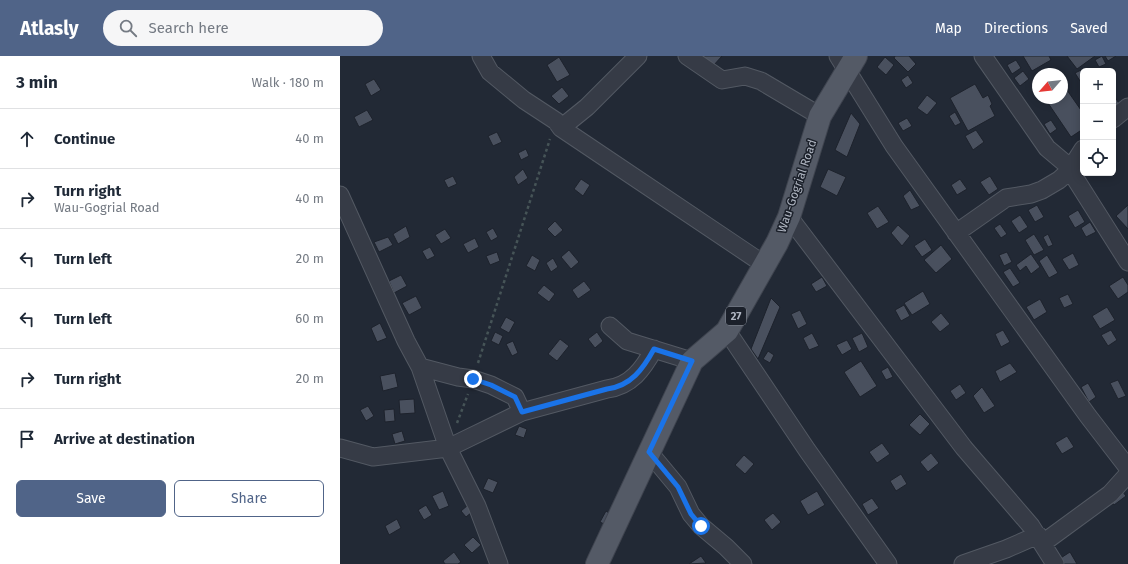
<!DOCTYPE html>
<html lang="en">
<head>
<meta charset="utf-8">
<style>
	body { margin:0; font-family:"Fira Sans",sans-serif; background:#f6f6f7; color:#1f2937 }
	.controls { position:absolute; right:12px; top:12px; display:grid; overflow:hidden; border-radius:6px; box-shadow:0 2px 10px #0003 }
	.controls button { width:36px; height:36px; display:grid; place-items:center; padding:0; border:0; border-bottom:1px solid #e0e1e3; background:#fff; color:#1f2937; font:20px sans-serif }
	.compass { position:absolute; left:692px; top:12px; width:36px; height:36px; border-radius:50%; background:#fff; box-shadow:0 2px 10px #0003; rotate:242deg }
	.stop { position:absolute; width:12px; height:12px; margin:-9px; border:3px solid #1a73e8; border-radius:50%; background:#fff }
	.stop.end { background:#1a73e8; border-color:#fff; box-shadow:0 1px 4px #0008 }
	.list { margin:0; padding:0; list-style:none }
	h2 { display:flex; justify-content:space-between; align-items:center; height:52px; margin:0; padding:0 16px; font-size:17px }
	h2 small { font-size:13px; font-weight:400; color:#747a83 }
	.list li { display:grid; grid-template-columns:26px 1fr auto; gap:12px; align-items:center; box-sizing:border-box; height:60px; padding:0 16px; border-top:1px solid #e0e1e3 }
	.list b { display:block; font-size:15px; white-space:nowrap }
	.list p { margin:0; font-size:13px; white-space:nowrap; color:#747a83 }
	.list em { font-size:13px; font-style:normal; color:#747a83 }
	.actions { display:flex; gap:8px; padding:12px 16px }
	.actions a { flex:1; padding:9px 0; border:1px solid #506488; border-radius:6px; text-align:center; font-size:14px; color:#506488 }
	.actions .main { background:#506488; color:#fff }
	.icon { flex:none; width:22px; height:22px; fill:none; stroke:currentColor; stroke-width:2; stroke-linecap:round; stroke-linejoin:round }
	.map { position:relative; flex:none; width:788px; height:508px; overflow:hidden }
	header { display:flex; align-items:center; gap:24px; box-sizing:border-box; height:56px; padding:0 20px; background:#506488; color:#fff }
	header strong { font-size:19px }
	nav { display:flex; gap:22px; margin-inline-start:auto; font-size:14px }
	.search { width:280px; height:36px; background:#f6f6f7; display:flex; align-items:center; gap:10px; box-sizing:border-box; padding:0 14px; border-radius:22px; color:#747a83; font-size:15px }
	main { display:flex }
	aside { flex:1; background:#fff }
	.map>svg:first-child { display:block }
</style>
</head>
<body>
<header>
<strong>Atlasly</strong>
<div class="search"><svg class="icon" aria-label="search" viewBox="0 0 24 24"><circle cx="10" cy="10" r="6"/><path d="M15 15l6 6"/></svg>Search here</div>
<nav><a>Map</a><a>Directions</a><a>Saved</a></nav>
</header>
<main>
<aside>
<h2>3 min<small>Walk · 180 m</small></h2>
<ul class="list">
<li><svg class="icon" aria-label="ahead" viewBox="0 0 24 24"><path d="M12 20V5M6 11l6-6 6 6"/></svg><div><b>Continue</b></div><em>40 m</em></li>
<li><svg class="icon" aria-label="right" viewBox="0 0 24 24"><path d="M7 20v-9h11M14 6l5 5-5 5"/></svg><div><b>Turn right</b><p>Wau-Gogrial Road</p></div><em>40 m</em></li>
<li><svg class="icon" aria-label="left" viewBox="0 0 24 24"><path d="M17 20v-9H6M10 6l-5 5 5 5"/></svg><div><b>Turn left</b></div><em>20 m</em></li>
<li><svg class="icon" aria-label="left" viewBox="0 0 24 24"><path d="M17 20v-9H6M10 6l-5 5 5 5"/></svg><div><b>Turn left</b></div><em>60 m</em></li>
<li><svg class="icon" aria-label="right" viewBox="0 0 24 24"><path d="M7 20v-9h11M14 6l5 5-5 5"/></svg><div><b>Turn right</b></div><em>20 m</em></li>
<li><svg class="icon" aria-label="arrive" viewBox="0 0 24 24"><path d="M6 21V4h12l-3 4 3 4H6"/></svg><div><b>Arrive at destination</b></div></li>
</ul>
<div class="actions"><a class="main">Save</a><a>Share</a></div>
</aside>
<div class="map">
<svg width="788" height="508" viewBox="0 0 788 508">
	<rect width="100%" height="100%" fill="#222935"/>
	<path fill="#49505e" stroke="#1d222c" d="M361,0H382L373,10Z
		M555,0H569L576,8L568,16L554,2Z
		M683,0H709L711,4L692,15Z
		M727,0H755L737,13Z
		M762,0L766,8L759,11L755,4Z
		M765,0H776L768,5Z
		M219,1L230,19L217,26L207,9Z
		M545,1L554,9L546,19L537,11Z
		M676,4L681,12L672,18L667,9Z
		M743,13V24L740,25L735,17Z
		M683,15L689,23L680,30L674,22Z
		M568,19L573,27L566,32L561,24Z
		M34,23L41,34L31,40L25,28Z
		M635,28L643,42L648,39L652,48L650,50L655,60L628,75L610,42Z
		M222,31L229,40L219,48L211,40Z
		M727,34L743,57V73L731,81L708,47L714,42H722V37Z
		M587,39L597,47L587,59L577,52Z
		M775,41L780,49L773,54V42Z
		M27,54L33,64L19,71L14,61Z
		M615,56L621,67L615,70L609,60Z
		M511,57L520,68L507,101L495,94Z
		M567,62L572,70L563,75L558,67Z
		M711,64L717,73L710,78L704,68Z
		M636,74L644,86L633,94L625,80Z
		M157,76L162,86L153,90L148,80Z
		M186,93L189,100L181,104L178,97Z
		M183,113L188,122L178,129L174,121Z
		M488,113L506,121L497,140L480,131Z
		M113,120L117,128L108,132L104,124Z
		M650,120L658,133L649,139L640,126Z
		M241,123L250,129L243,140L234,133Z
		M620,123L627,133L617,139L611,129Z
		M570,134L580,150L571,154L563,140Z
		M697,149L704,161L695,166L688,154Z
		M788,149V173L776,160Z
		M538,150L549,166L537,173L527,157Z
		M738,154L745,166L735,172L728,160Z
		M680,159L688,171L679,177L671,165Z
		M215,165L223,174L215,181L207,173Z
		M750,166L756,176L746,181L741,172Z
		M660,168L667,178L661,182L654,172Z
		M558,169L570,180L562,190L551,177Z
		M66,170L70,181L58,188L53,178Z
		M153,172L158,181L151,185L146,176Z
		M105,173L111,182L101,188L95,179Z
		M694,178L704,194L694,199L685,184Z
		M708,178L713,189L708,191L703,181Z
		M48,181L53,189L39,196L34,186Z
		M135,182L139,191L128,197L123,188Z
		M585,183L592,194L582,201L574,190Z
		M601,189L612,203L596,217L584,204Z
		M90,191L95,200L87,204L82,195Z
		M229,194L239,206L231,213L221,201Z
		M157,196L160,205L150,209L146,200Z
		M667,196L672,206L664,210L659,199Z
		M733,197L739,209L729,214L722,203Z
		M691,198L700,211L691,218L686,210L680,215L676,209Z
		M192,199L200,204L195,215L186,210Z
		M707,199L718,217L709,222L699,205Z
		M213,202L218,211L211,216L206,207Z
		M670,212L680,227L673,231L663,216Z
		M61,219L67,230L54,237L49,225Z
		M482,221L487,230L476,236L471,228Z
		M783,221L788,229V236L778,243L769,230Z
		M244,225L251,234L238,243L232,234Z
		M204,229L215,238L209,246L197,237Z
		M583,235L590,248L572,259L564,247Z
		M728,238L733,248L724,252L719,242Z
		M76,240L82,252L69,259L62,247Z
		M431,242L440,251L418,303L411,293Z
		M700,243L707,256L694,264L686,251Z
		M564,249L570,260L561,265L555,254Z
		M767,251L775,264L760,273L752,260Z
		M460,254L467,268L458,273L451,258Z
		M601,257L610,268L600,276L591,266Z
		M166,261L175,266L169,277L160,272Z
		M40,267L47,282L37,286L31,272Z
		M663,274L670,286L661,291L655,278Z
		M771,274L777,284L768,290L761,279Z
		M155,276L163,280L159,289L151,285Z
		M257,276L263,285L255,292L248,283Z
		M472,277L479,290L469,294L463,282Z
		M522,277L528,291L519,296L512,282Z
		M220,283L229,290L217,305L208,298Z
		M507,284L512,293L502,299L496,289Z
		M173,285L178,297L172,300L166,288Z
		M428,295L434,299L430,307L423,303Z
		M521,305L537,330L520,341L504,316Z
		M670,307L677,316L660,326L655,315Z
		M548,311L553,321L546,324L541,315Z
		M55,317L58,331L43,335L40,320Z
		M778,324L786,340L778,343L770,327Z
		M748,327L756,341L749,346L741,331Z
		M620,328L626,337L616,344L610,335Z
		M642,331L655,350L644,357L633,340Z
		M74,343L75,357L60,358L59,344Z
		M28,350L34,360L26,365L20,354Z
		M54,353L55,365L45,366L44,354Z
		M580,358L590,368L580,379L569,369Z
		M179,370L187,373L184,382L175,379Z
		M62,375L65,385L55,388L52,378Z
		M727,380L734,391L722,398L715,387Z
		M542,387L550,398L537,407L529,396Z
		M591,397L599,407L588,416L580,406Z
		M404,399L414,408L405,418L395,409Z
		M561,418L567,428L556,435L550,425Z
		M148,422L158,426L153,437L143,433Z
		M779,431L786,440L774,449L767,440Z
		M103,435L109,450L99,454L92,440Z
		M477,435L485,449L468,459L460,445Z
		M532,442L539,452L528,459L522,448Z
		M86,449L92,459L84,464L78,454Z
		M128,449L132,456L126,461L121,455Z
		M266,455L272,459L266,469L260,466Z
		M433,457L441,466L432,474L424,464Z
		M57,463L61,472L49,479L45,470Z
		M133,481L141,489L132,497L124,489Z
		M114,496L121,506L118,508H105L103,505Z
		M730,496L737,508H718L716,505Z
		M361,500L366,507L349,508Z"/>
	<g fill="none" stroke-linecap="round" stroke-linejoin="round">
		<defs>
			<path id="minor" d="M141,0L150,16L184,44L216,65L221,72L425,209
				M347,0L382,24L405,20L421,25L480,60
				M498,0L554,90L748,360L788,412
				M643,0L707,92L726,108L788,206
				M773,63L788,51
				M221,72L247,51L298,0
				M0,139L66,285L80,311L108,392L137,450L159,508
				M449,161L624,392L691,470L715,508
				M616,177L666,142L691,138L702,134L719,124L729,115L743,93
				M270,270L287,285L352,305
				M387,275L467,394L548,508
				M80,311L118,321L133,323L151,329L175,341L182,356L267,333C291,330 303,313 314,293
				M0,392L33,401L108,392L182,356
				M309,396L338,431L351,458L361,470L386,491L403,508
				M703,487L770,438L788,418
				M623,508L666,493L698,479"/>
			<path id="major" d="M257,508L352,305L387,275L437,187L449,161L480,60L516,0"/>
		</defs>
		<use href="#minor" stroke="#535963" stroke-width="19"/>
		<use href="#major" stroke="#3f444f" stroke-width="24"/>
		<path stroke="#465457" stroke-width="2.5" stroke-dasharray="3 3" stroke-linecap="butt" d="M138,307L210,83
			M117,367L128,338"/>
		<use href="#minor" stroke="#363b46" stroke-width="17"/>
		<use href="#major" stroke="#545a66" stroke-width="22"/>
	</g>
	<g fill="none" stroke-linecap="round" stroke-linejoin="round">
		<path stroke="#1a73e8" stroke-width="5" d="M133,323L151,329L175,341L182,356L267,333C291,330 303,313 314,293L352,305L309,396L338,431L351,458L361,470"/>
	</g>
	<g text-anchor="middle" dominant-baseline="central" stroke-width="3" stroke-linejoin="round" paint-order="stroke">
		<rect fill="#1b202a" stroke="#838994" stroke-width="1" x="386" y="251" width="20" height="18" rx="3"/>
		<g font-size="11" font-weight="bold" fill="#b0b6c2">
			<text x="396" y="260">27</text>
		</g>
		<g font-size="12" fill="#b0b6c2" stroke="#1b202a">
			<text transform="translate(457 130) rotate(-71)">Wau-Gogrial Road</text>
		</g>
	</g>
</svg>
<div class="controls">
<button>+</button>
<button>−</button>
<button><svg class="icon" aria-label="locate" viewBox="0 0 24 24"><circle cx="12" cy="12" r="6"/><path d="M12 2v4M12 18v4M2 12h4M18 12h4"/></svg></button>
</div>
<svg class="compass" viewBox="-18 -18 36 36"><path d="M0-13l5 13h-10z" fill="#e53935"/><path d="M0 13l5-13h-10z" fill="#747a83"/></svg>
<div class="stop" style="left:361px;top:470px"></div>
<div class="stop end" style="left:133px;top:323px"></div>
</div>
</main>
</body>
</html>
